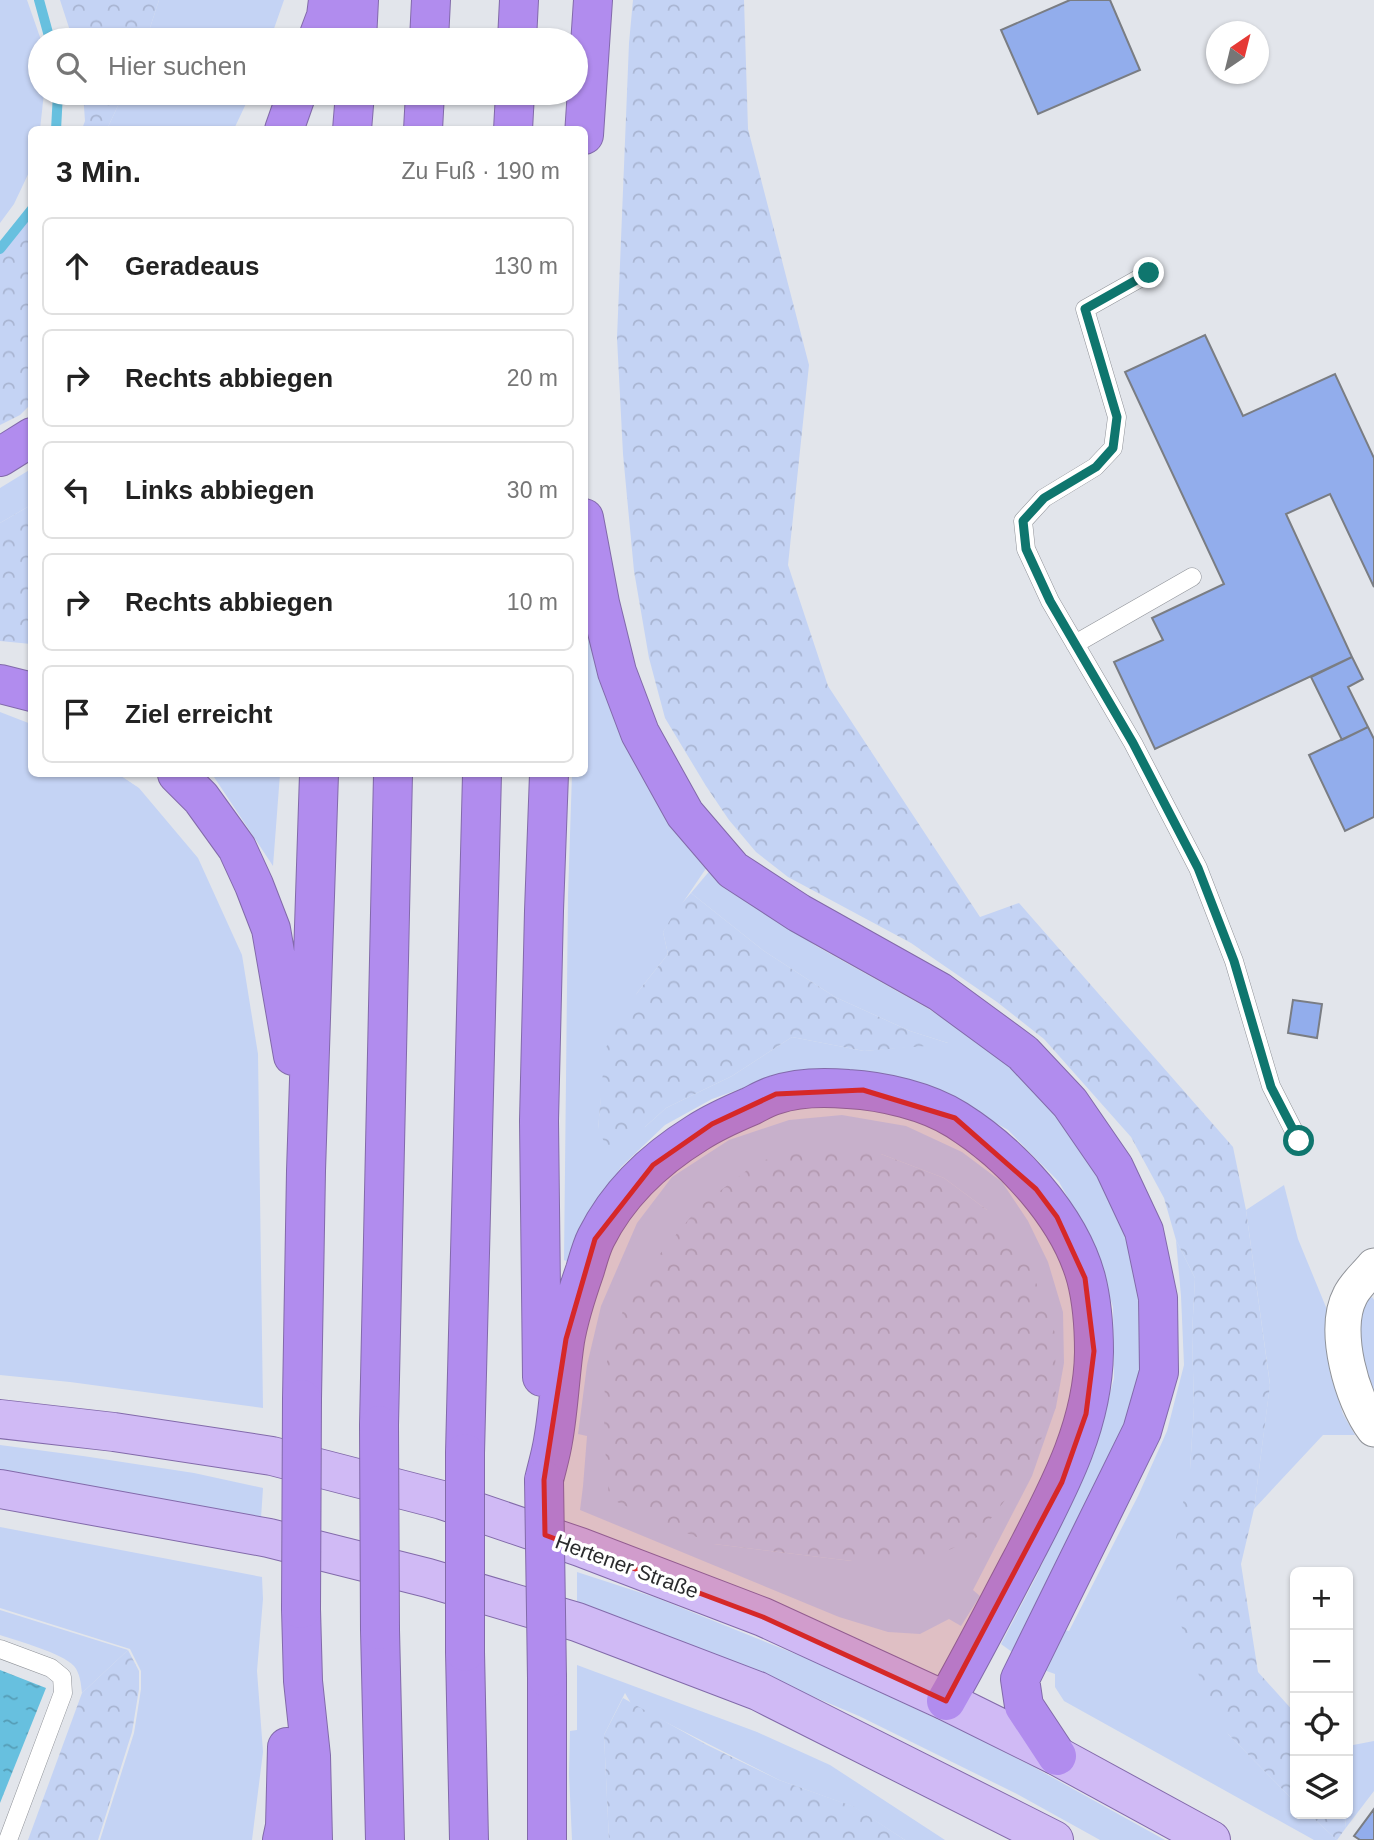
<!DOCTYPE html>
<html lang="de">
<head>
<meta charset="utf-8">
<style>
	body { margin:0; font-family:Arial,sans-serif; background:#f6f6f6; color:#222 }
	.controls { position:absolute; right:21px; bottom:21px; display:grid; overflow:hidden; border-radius:10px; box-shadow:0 2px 5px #0004 }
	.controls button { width:63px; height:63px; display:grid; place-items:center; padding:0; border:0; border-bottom:2px solid #e0e0e0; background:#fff; color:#222; font:35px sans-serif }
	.compass { position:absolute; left:1206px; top:21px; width:63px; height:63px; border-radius:50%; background:#fff; box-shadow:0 2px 5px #0004; rotate:35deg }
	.stop { position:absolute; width:21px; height:21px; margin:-16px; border:5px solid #0f766e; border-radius:50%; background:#fff }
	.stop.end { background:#0f766e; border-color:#fff; box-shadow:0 2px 7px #0008 }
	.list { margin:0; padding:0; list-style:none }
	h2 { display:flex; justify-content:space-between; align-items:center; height:91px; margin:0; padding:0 28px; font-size:30px }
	h2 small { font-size:23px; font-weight:400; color:#767676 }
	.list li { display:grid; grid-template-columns:46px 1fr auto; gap:21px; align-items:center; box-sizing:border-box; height:98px; margin:0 14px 14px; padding:0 14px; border:2px solid #e0e0e0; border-radius:10px }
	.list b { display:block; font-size:26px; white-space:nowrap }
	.list em { font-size:23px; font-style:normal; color:#767676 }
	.icon { flex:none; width:38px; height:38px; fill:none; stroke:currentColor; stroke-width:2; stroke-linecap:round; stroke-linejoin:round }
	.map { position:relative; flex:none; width:1374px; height:1840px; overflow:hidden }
	.search { position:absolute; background:#fff; box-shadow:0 2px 5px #0004; left:28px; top:28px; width:560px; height:77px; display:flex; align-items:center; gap:18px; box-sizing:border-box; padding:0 24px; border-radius:38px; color:#767676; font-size:26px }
	.panel { position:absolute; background:#fff; box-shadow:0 2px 5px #0004; left:28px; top:126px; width:560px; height:651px; border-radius:10px }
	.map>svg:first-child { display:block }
</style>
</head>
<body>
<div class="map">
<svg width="1374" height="1840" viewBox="0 0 1374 1840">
	<defs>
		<pattern id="forest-crowns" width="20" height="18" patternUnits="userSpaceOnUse" patternTransform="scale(1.75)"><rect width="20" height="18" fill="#c4d3f4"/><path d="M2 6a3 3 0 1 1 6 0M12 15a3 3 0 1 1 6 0" fill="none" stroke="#a9b5d2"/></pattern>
		<pattern id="water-ripples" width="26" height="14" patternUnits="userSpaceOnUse" patternTransform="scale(1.75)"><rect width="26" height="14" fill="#67c0df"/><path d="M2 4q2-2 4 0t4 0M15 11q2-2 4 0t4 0" fill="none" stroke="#559cb5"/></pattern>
	</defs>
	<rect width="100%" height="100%" fill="#e2e5eb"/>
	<path fill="#c4d3f4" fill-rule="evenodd" d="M0,0H27L41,40L40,93H44L40,129L32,130L31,168L14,204L0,223Z
		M159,0H284L270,40H146Z
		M124,93H251L234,129H107Z
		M31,469V505L0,523V488Z
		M585,608L709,864L663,932L668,954L637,993L601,1098L598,1129L645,1127L666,1108L732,1076L792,1037L864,1051L948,1043L910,1031L835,997L764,951L691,893L712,868L750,899L816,946L927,1008L989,1048L1033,1084L1073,1134L1103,1182L1130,1248L1140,1301L1139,1375L1122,1438L1012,1652L1001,1644L1037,1575L1096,1448L1114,1378L1113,1307L1093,1242L1059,1182L1008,1130L955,1099L768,1079L712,1099L665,1125L621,1167L593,1210L568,1262L564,1260L568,896L572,774H584Z
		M0,712L31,724L32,774H118L139,788L198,858L242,955L258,1054L263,1408L70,1382L0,1375Z
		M212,774H280L273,866Z
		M842,1115L906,1126L962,1152L1002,1182L1028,1221L1048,1262L1063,1312L1064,1363L1056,1407L1032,1476L973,1590L980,1596L961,1626L949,1619L920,1634L888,1632L839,1617L580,1510L583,1486L587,1436L578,1434L587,1365L601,1306L637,1223L672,1177L729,1140L789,1120ZM881,1154L944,1178L987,1210L852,1561L714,1544Z
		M1284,1185L1298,1239L1328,1312L1327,1340L1330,1373L1343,1414L1355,1435H1323L1254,1509L1270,1384L1246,1210Z
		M1176,1240L1195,1278L1192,1334L1194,1407L1190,1469L1228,1734L1295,1802V1814H1309L1337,1840H1314L1064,1701L1055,1687V1674L1041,1669L1057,1628L1069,1631L1138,1496L1167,1431L1184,1365L1181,1296Z
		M1372,1297L1374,1300V1397L1356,1338L1358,1304Z
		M0,1445L83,1456L194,1473L263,1488L261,1518L0,1470Z
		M0,1527L262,1577L263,1599L257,1671L263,1752L252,1840H100L134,1733L141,1689V1671L130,1649L0,1608Z
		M577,1572L657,1598L813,1661L965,1732L1030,1765L1165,1840H1100L1017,1794L859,1716L717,1656L577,1602Z
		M0,1610L128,1650L82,1693C81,1684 80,1673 74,1666C62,1653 18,1641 0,1635Z
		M577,1665L757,1732L830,1765L945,1840H905L854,1807L779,1780L632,1705L625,1693L604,1735L609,1840H572L569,1774L570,1731L577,1730Z
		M1374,1741V1791L1345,1829L1346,1814H1348V1746Z"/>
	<path fill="url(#forest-crowns)" d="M60,0H159L146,40H73Z
		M633,0H744L748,129L809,365L788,565L828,686L980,917L1019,903L1233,1147L1246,1210L1270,1385L1254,1509L1241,1564L1258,1672L1295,1713V1802L1228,1734L1202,1684L1177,1614L1176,1538L1190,1469L1194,1407L1192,1334L1195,1278L1176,1240L1164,1198L1131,1137L1044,1039L997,1002L911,943L788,877L756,852L729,820L706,786L665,718L649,658L634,571L623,454L617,338L629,43Z
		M83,93H124L107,129H82L85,121Z
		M31,215V404L20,415L0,425V254Z
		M31,505V644L0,641V523Z
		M691,893L764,951L835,997L910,1031L951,1044L864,1051L792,1037L732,1076L666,1108L645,1127L609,1152L598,1129L605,1049L637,993L668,954L663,932L676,910Z
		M819,1149L881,1154L944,1178L987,1210L1025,1253L1055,1333L1056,1407L1025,1474L976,1538L924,1561H852L714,1544L659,1522L609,1498L604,1434L605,1368L629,1291L699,1207L759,1161Z
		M128,1650L139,1671V1689L132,1732L98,1840H28L82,1693Z
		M623,1698L707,1745L779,1780L855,1807L905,1840H609L604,1735Z
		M1309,1814H1346L1345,1829L1337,1840Z"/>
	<path fill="url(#water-ripples)" d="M0,1670L46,1688L0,1803Z"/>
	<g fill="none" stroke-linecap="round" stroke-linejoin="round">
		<path stroke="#67c0df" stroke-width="10" d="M39,0L50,40
			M56,130L58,93
			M0,249L32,209"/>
	</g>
	<path fill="#92adec" stroke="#7a7d83" stroke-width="2" d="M1070,0H1110L1140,70L1038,114L1001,30Z
		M1205,335L1243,416L1335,374L1374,458V587L1330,494L1286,514L1352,657L1155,749L1114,662L1163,640L1152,618L1224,584L1125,372Z
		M1352,657L1363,679L1348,687L1368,727L1342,740L1311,677Z
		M1368,727L1374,739V817L1345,831L1309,755Z
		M1293,1000L1322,1004L1317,1038L1288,1033Z
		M1374,1809V1840H1360L1354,1836Z"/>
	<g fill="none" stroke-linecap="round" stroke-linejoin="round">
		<defs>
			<path id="service" d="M1149,273L1085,309L1117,417L1113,448L1095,467L1044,498L1023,521L1026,549L1050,601L1133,743L1198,868L1234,961L1271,1086L1299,1141
				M1075,644L1192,577
				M0,1649L51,1668L62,1677L63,1693L8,1840"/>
			<path id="minor" d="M1374,1266C1367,1275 1355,1285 1350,1296C1332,1330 1352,1400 1374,1429"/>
			<path id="primary" d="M0,1419L114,1432L272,1456L442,1500L580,1547L763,1617L946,1701L1057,1756L1211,1840
				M0,1489L269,1538L428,1578L577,1622L758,1691L1054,1840"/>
			<path id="motorway" d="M317,40L326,16L328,0
				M357,40L359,0
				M429,40L431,0
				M517,40L519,0
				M284,130L297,93
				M352,130L355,93
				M423,130L425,93
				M513,130L515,93
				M584,135L593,0
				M0,457L32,437
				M584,518L600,603L617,672L640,733L685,814L733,870L799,913L940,992L1023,1053L1070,1103L1114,1167L1144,1231L1158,1298L1159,1372L1142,1431L1020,1679L1024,1706L1057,1756
				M0,684L32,692
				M177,774L201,798L237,848L254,885L271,929L293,1056
				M542,1377L539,1121L544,911L549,774
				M302,1399L306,1171L319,774
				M379,1425L393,774
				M465,1453L482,774
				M544,1480C547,1467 551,1454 553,1441C559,1408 560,1374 565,1341C569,1317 577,1293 585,1270C588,1260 591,1248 596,1238C618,1194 655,1159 697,1133C714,1122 732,1114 751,1106C759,1102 767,1097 775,1095C798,1087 825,1087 848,1089C883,1091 927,1101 957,1120C1011,1154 1069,1216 1086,1278C1092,1301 1094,1328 1094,1352C1093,1428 1056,1493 1022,1559C997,1606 973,1654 946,1701
				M301,1609L303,1681L311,1756L313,1840
				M380,1630L385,1840
				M465,1652L469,1840
				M547,1678V1840
				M282,1840L285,1826L287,1747"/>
		</defs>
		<use href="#service" stroke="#8f9298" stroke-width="19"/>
		<use href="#minor" stroke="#8f9298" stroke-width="37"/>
		<use href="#primary" stroke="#826aaa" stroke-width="40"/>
		<use href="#motorway" stroke="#826aaa" stroke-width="40"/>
		<use href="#service" stroke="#fff" stroke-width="18"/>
		<use href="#minor" stroke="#fff" stroke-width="35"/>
		<use href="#primary" stroke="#d0baf5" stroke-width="38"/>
		<use href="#motorway" stroke="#b18cee" stroke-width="38"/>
		<defs>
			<path id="motorway-bridge" d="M379,1425L380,1630
				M544,1480L547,1678
				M301,1609L302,1399
				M465,1652V1453"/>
		</defs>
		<use href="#motorway-bridge" stroke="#826aaa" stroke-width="40" stroke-linecap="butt"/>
		<use href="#motorway-bridge" stroke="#b18cee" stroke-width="38"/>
	</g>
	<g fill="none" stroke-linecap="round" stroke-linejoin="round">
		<path stroke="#0f766e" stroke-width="9" d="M1149,273L1085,309L1117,417L1113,448L1096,467L1044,498L1023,521L1026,549L1050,601L1133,743L1198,868L1234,961L1271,1087L1299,1141"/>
	</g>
	<path fill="#d62828" fill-opacity="0.2" stroke="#d62828" stroke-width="5" stroke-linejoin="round" d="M863,1090L955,1118L1036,1189L1057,1217L1085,1278L1094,1351L1086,1414L1062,1482L946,1701L763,1617L545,1535L544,1480L566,1339L595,1239L653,1165L712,1124L776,1094Z"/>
	<g text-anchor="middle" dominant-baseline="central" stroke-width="7" stroke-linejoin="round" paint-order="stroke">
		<g font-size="21" fill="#2a2b2d" stroke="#fff">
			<text transform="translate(627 1566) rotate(20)">Hertener Straße</text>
		</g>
	</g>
</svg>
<div class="controls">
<button>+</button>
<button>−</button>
<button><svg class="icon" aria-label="locate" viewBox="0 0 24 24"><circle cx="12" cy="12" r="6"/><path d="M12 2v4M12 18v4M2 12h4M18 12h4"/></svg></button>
<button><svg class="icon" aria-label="layers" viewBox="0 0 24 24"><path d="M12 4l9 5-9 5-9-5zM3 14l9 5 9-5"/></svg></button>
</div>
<svg class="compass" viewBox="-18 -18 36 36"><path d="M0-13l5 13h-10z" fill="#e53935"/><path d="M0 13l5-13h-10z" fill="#767676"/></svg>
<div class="stop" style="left:1299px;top:1141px"></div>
<div class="stop end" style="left:1149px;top:273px"></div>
<div class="search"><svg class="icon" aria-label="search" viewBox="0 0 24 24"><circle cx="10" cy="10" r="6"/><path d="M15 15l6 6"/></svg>Hier suchen</div>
<section class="panel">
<h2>3 Min.<small>Zu Fuß · 190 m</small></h2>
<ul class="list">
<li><svg class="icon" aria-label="ahead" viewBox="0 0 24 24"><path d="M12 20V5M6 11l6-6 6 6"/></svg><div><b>Geradeaus</b></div><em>130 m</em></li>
<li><svg class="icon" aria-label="right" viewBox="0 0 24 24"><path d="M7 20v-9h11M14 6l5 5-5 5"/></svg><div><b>Rechts abbiegen</b></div><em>20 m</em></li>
<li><svg class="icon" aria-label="left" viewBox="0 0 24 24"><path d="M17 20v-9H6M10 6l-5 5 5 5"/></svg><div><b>Links abbiegen</b></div><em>30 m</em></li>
<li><svg class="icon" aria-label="right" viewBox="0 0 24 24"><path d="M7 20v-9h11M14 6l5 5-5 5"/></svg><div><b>Rechts abbiegen</b></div><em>10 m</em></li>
<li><svg class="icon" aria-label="arrive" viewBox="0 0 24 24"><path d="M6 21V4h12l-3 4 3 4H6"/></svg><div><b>Ziel erreicht</b></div></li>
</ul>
</section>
</div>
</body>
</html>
